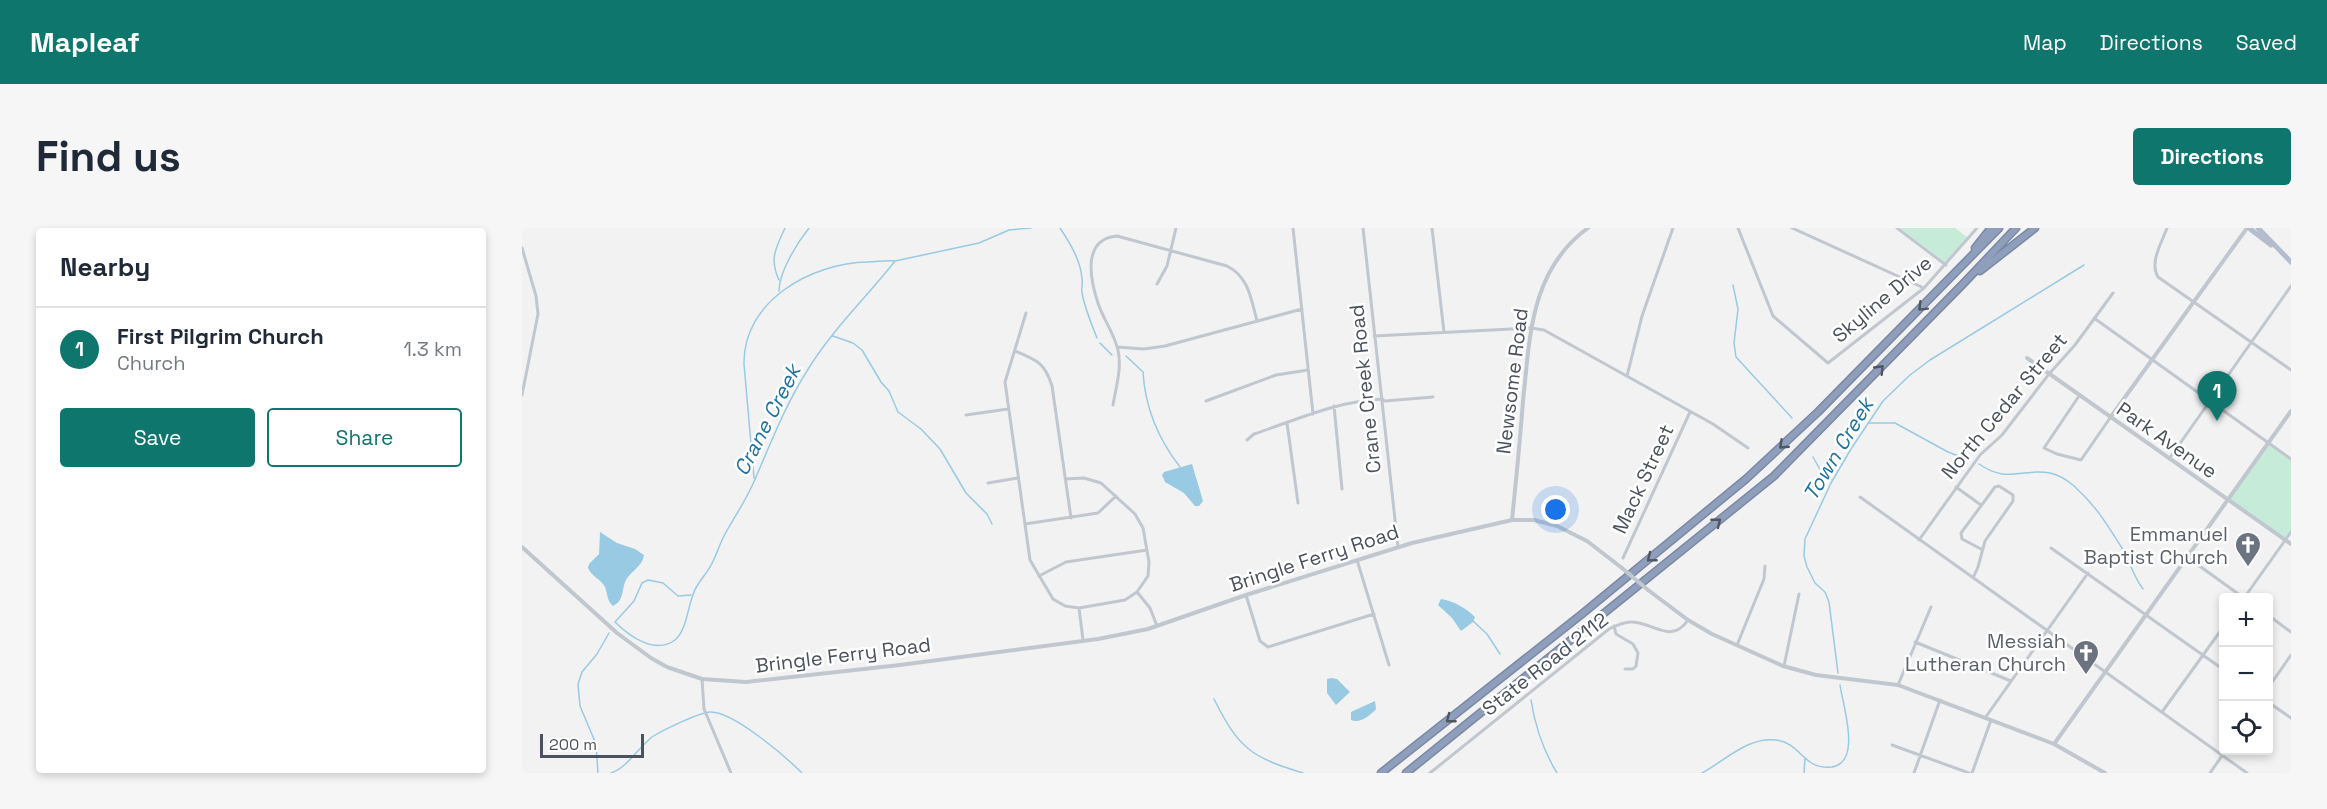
<!DOCTYPE html>
<html lang="en">
<head>
<meta charset="utf-8">
<style>
	body { margin:0; font-family:"Space Grotesk",sans-serif; background:#f6f6f7; color:#1f2937 }
	.controls { position:absolute; right:18px; bottom:18px; display:grid; overflow:hidden; border-radius:6px; box-shadow:0 3px 9px #0003 }
	.controls button { width:54px; height:54px; display:grid; place-items:center; padding:0; border:0; border-bottom:2px solid #e0e1e3; background:#fff; color:#1f2937; font:30px sans-serif }
	.scale { position:absolute; left:18px; bottom:15px; width:104px; box-sizing:border-box; padding-left:6px; border:3px solid #4b525d; border-top:0; font-size:16px; line-height:21px; white-space:nowrap; color:#4b525d; -webkit-text-stroke:4px #fff; paint-order:stroke }
	.you { position:absolute; left:1034px; top:282px; width:21px; height:21px; margin:-15px; border:4px solid #fff; border-radius:50%; background:#1a73e8; box-shadow:0 0 0 9px #1a73e833 }
	.badge { display:grid; place-items:center; width:39px; height:39px; border-radius:50%; background:#0f766e; color:#fff; font-size:20px; font-weight:700 }
	.pin { position:absolute; translate:-50% -50px; filter:drop-shadow(0 2px 3px #0008) }
	.pin::after { content:''; position:absolute; top:32px; width:21px; height:18px; background:inherit; clip-path:polygon(0 0,100% 0,50% 100%) }
	.list { margin:0; padding:0; list-style:none }
	h2 { display:flex; justify-content:space-between; align-items:center; height:78px; margin:0; padding:0 24px; font-size:26px }
	h2 small { font-size:20px; font-weight:400; color:#747a83 }
	.list li { display:grid; grid-template-columns:39px 1fr auto; gap:18px; align-items:center; box-sizing:border-box; height:84px; padding:0 24px; border-top:2px solid #e0e1e3 }
	.list b { display:block; font-size:22px; white-space:nowrap }
	.list p { margin:0; font-size:20px; white-space:nowrap; color:#747a83 }
	.list em { font-size:20px; font-style:normal; color:#747a83 }
	.actions { display:flex; gap:12px; padding:18px 24px }
	.actions a { flex:1; padding:14px 0; border:2px solid #0f766e; border-radius:6px; text-align:center; font-size:21px; color:#0f766e }
	.actions .main { background:#0f766e; color:#fff }
	.icon { flex:none; width:33px; height:33px; fill:none; stroke:currentColor; stroke-width:2; stroke-linecap:round; stroke-linejoin:round }
	.map { position:relative; flex:none; width:1769px; height:545px; overflow:hidden; border-radius:6px }
	header { display:flex; align-items:center; gap:36px; box-sizing:border-box; height:84px; padding:0 30px; background:#0f766e; color:#fff }
	header strong { font-size:28px }
	nav { display:flex; gap:33px; margin-inline-start:auto; font-size:21px }
	.intro { display:flex; align-items:center; justify-content:space-between; box-sizing:border-box; height:144px; padding:0 36px }
	h1 { margin:0; font-size:42px }
	.button { padding:15px 27px; border-radius:6px; background:#0f766e; color:#fff; font-size:21px; font-weight:700 }
	main { display:flex; gap:36px; padding:0 36px }
	aside { flex:1; background:#fff; border-radius:6px; box-shadow:0 3px 9px #0003 }
	.map>svg:first-child { display:block }
</style>
</head>
<body>
<header>
<strong>Mapleaf</strong>
<nav><a>Map</a><a>Directions</a><a>Saved</a></nav>
</header>
<div class="intro"><h1>Find us</h1><a class="button">Directions</a></div>
<main>
<aside>
<h2>Nearby<small></small></h2>
<ul class="list">
<li><span class="badge">1</span><div><b>First Pilgrim Church</b><p>Church</p></div><em>1.3 km</em></li>
</ul>
<div class="actions"><a class="main">Save</a><a>Share</a></div>
</aside>
<div class="map">
<svg width="1769" height="545" viewBox="0 0 1769 545">
	<rect width="100%" height="100%" fill="#f3f2f2"/>
	<path fill="#c6ebd9" d="M1378,0H1433L1445,9L1423,34Z
		M1746,215L1769,231V304L1763,312L1705,272Z"/>
	<path fill="#98cae3" d="M670,236L681,273L677,278H673L662,265L643,254L640,247L642,244Z
		M78,304L95,315L113,321L122,327C121,338 109,343 104,352C99,362 103,372 91,378C85,373 86,367 83,359C79,351 70,349 66,340L67,336L77,326Z
		M919,371C932,373 944,380 953,389L951,394L939,403L930,390L916,377Z
		M809,450L815,451L828,464L814,477L805,465V451Z
		M853,473L854,481C848,488 837,496 829,492V484Z"/>
	<g fill="none" stroke-linecap="round" stroke-linejoin="round">
		<path stroke="#98cae3" stroke-width="1.5" d="M538,0C548,15 559,33 560,51C561,56 559,61 560,65C563,81 569,95 575,110
			M257,52C247,30 254,20 263,0
			M1211,57L1216,81L1212,115L1214,129L1270,190
			M257,63C257,44 275,15 287,0
			M311,108L331,115L340,122L359,154L367,163L376,184L399,201L418,221L444,265L465,286L470,296
			M578,115L590,127
			M604,128L621,144C623,179 637,212 658,239
			M1347,195H1373L1426,224L1447,232
			M1291,229L1299,243L1310,252
			M1457,236C1486,256 1498,240 1528,245C1538,247 1545,252 1552,258C1575,279 1584,295 1600,320C1608,333 1611,348 1621,361
			M232,250L222,136C221,73 289,35 346,34C355,34 364,32 373,33
			M169,367L156,368L141,355L126,352L120,355L112,373L93,394C107,408 133,427 153,412C166,402 166,371 175,358C179,351 184,346 188,339C194,329 197,317 203,306C212,290 222,275 230,258C247,220 262,179 285,143C309,103 344,70 373,33L457,15L487,2L509,0
			M951,393L965,406L978,426
			M1316,445L1307,374L1303,364L1293,355L1285,339L1282,328L1283,311L1309,255L1329,221L1361,173L1388,147L1408,132L1562,37
			M692,471C717,521 729,529 781,545
			M1009,472C1013,498 1021,522 1035,545
			M76,545L74,516L58,478L56,456L60,444L75,426L87,405
			M89,545C106,539 116,520 130,509C139,503 180,483 189,484C212,484 264,529 280,545
			M1180,545C1204,532 1225,509 1254,512C1270,514 1277,526 1288,534C1295,539 1302,540 1310,539C1340,534 1321,478 1318,457
			M1282,545L1283,530"/>
		<defs>
			<path id="motorway" d="M1453,20L1469,0
				M1458,43L1513,0
				M859,545L1060,386L1224,251L1296,184L1477,0
				M884,545L1252,248L1441,56L1494,0"/>
		</defs>
		<use href="#motorway" stroke="#7a89a6" stroke-width="9"/>
		<path stroke="#c1c7ce" stroke-width="3" d="M771,0L791,186
			M841,0L876,319
			M910,0L922,104
			M1216,0L1251,88L1306,135L1402,60L1455,0
			M1270,0L1402,60
			M1375,0L1424,37
			M1645,0C1640,14 1627,35 1636,49L1769,142
			M0,20L14,68L16,86L0,167
			M635,56L645,38L654,0
			M504,85L483,154L508,332L531,371L543,378L557,380L603,372L615,364L626,348L627,334L621,300L613,286L579,255L562,250L543,251
			M1572,90L1769,231
			M852,108L1009,100L1022,102L1191,196L1226,220
			M595,119L622,121L643,118L780,81
			M493,123C515,132 523,135 530,158L549,290
			M1105,148L1120,88L1151,0
			M1557,168L1522,220L1535,226L1559,232L1588,190
			M684,173L754,147L786,142
			M591,177C594,159 600,140 596,122C592,105 581,91 576,75C568,51 560,11 595,8L705,38C727,49 729,71 735,93
			M812,178L820,261
			M444,187L486,181
			M765,195L776,275
			M725,212L732,206C774,192 815,173 860,171L863,173L911,169
			M1647,231L1769,58
			M466,255L496,250
			M1434,259L1459,277
			M1338,269L1725,545
			M503,296L576,285L594,268
			M1397,312L1458,227L1480,207L1527,146L1553,117L1591,65
			M1529,320L1702,442
			M1665,329L1722,370
			M1101,330L1168,184
			M835,332L867,437
			M517,348L544,334L625,322
			M1451,350L1456,339L1463,313L1491,273V267L1477,258L1473,259L1439,305L1440,311L1459,321
			M615,364L628,380L635,398
			M724,367L738,413L746,419L852,386
			M1722,370L1769,304
			M557,380L561,412
			M1746,387L1769,404
			M1092,398L1094,406L1111,416L1116,425L1114,438L1111,441H1103
			M1393,414L1489,453
			M1215,417L1242,351L1243,338
			M1262,438L1277,366
			M180,451L182,481L209,545
			M1376,457L1409,379
			M1746,460L1769,427
			M1746,474L1769,490
			M1640,484L1702,398
			M1463,490L1566,345
			M1370,517L1447,545
			M908,545L1087,401C1093,398 1101,394 1109,394C1132,394 1149,417 1166,392
			M1392,545L1418,472
			M1450,545L1469,492
			M1688,545L1704,522"/>
		<path stroke="#c1c7ce" stroke-width="4" d="M1505,130L1769,316
			M1588,190L1725,0
			M990,292C994,253 998,213 1001,173C1008,109 1008,42 1066,0
			M0,319L95,405L129,430L145,439L180,451L224,454L378,437L576,411L626,401L724,367L890,315L990,292H1012L1035,298L1065,313L1100,340
			M1126,362L1166,392L1190,406L1261,438L1294,447L1376,457L1532,516L1583,545
			M1532,516L1769,183"/>
		<path stroke="#b4bdcd" stroke-width="5" d="M1727,0L1749,17
			M1736,0L1769,34"/>
		<use href="#motorway" stroke="#8f9eba" stroke-width="6"/>
		<path stroke="#c1c7ce" stroke-width="4" d="M1100,340L1126,362"/>
	</g>
	<defs><path id="oneway-chevron" d="M-2-3.5L2.5 0L-2 3.5" fill="none" stroke-width="1.6" stroke-linecap="round" stroke-linejoin="round" transform="scale(1.5)"/></defs>
	<g stroke="#4e5662">
		<use href="#oneway-chevron" transform="translate(1400 79) rotate(135)"/>
		<use href="#oneway-chevron" transform="translate(1358 141) rotate(-46)"/>
		<use href="#oneway-chevron" transform="translate(1261 217) rotate(137)"/>
		<use href="#oneway-chevron" transform="translate(1195 294) rotate(-39)"/>
		<use href="#oneway-chevron" transform="translate(1129 330) rotate(141)"/>
		<use href="#oneway-chevron" transform="translate(928 491) rotate(142)"/>
	</g>
	<defs>
		<symbol id="church-pin" viewBox="-11 -11 22 30"><path d="M0 17L-7.5 6A9.5 9.5 0 1 1 7.5 6Z" fill="#6b7280" stroke="#fff"/><path d="M-1.2-6h2.4v3.5h3.3v2.4h-3.3V6h-2.4V-.1h-3.3v-2.4h3.3Z" fill="#fff"/></symbol>
	</defs>
	<g fill-rule="evenodd">
		<use href="#church-pin" x="1711" y="302" width="30" height="40"/>
		<use href="#church-pin" x="1549" y="410" width="30" height="40"/>
	</g>
	<g text-anchor="middle" dominant-baseline="central" stroke-width="5" stroke-linejoin="round" paint-order="stroke">
		<g font-size="20" fill="#4b525d" stroke="#fff">
			<text transform="translate(1360 71) rotate(-40)">Skyline Drive</text>
			<text transform="translate(990 153) rotate(-83)">Newsome Road</text>
			<text transform="translate(843 161) rotate(-96)">Crane Creek Road</text>
			<text transform="translate(1482 178) rotate(-50)">North Cedar Street</text>
			<text transform="translate(1645 212) rotate(35)">Park Avenue</text>
			<text transform="translate(1121 251) rotate(-65)">Mack Street</text>
			<text transform="translate(792 330) rotate(-18)">Bringle Ferry Road</text>
			<text transform="translate(321 427) rotate(-7)">Bringle Ferry Road</text>
			<text transform="translate(1023 436) rotate(-38)">State Road 2112</text>
		</g>
		<g font-size="20" fill="#5b616d" stroke="#fff" text-anchor="end">
			<text x="1706" y="306">Emmanuel<tspan x="1706" dy="23">Baptist Church</tspan></text>
			<text x="1544" y="413">Messiah<tspan x="1544" dy="23">Lutheran Church</tspan></text>
		</g>
		<g font-size="21" font-style="italic" fill="#1d729f" stroke="#fff">
			<text transform="translate(245 192) rotate(-63)">Crane Creek</text>
			<text transform="translate(1316 221) rotate(-59)">Town Creek</text>
		</g>
	</g>
</svg>
<div class="controls">
<button>+</button>
<button>−</button>
<button><svg class="icon" aria-label="locate" viewBox="0 0 24 24"><circle cx="12" cy="12" r="6"/><path d="M12 2v4M12 18v4M2 12h4M18 12h4"/></svg></button>
</div>
<div class="scale">200 m</div>
<div class="you"></div>
<div class="pin badge" style="left:1695px;top:193px">1</div>
</div>
</main>
</body>
</html>
